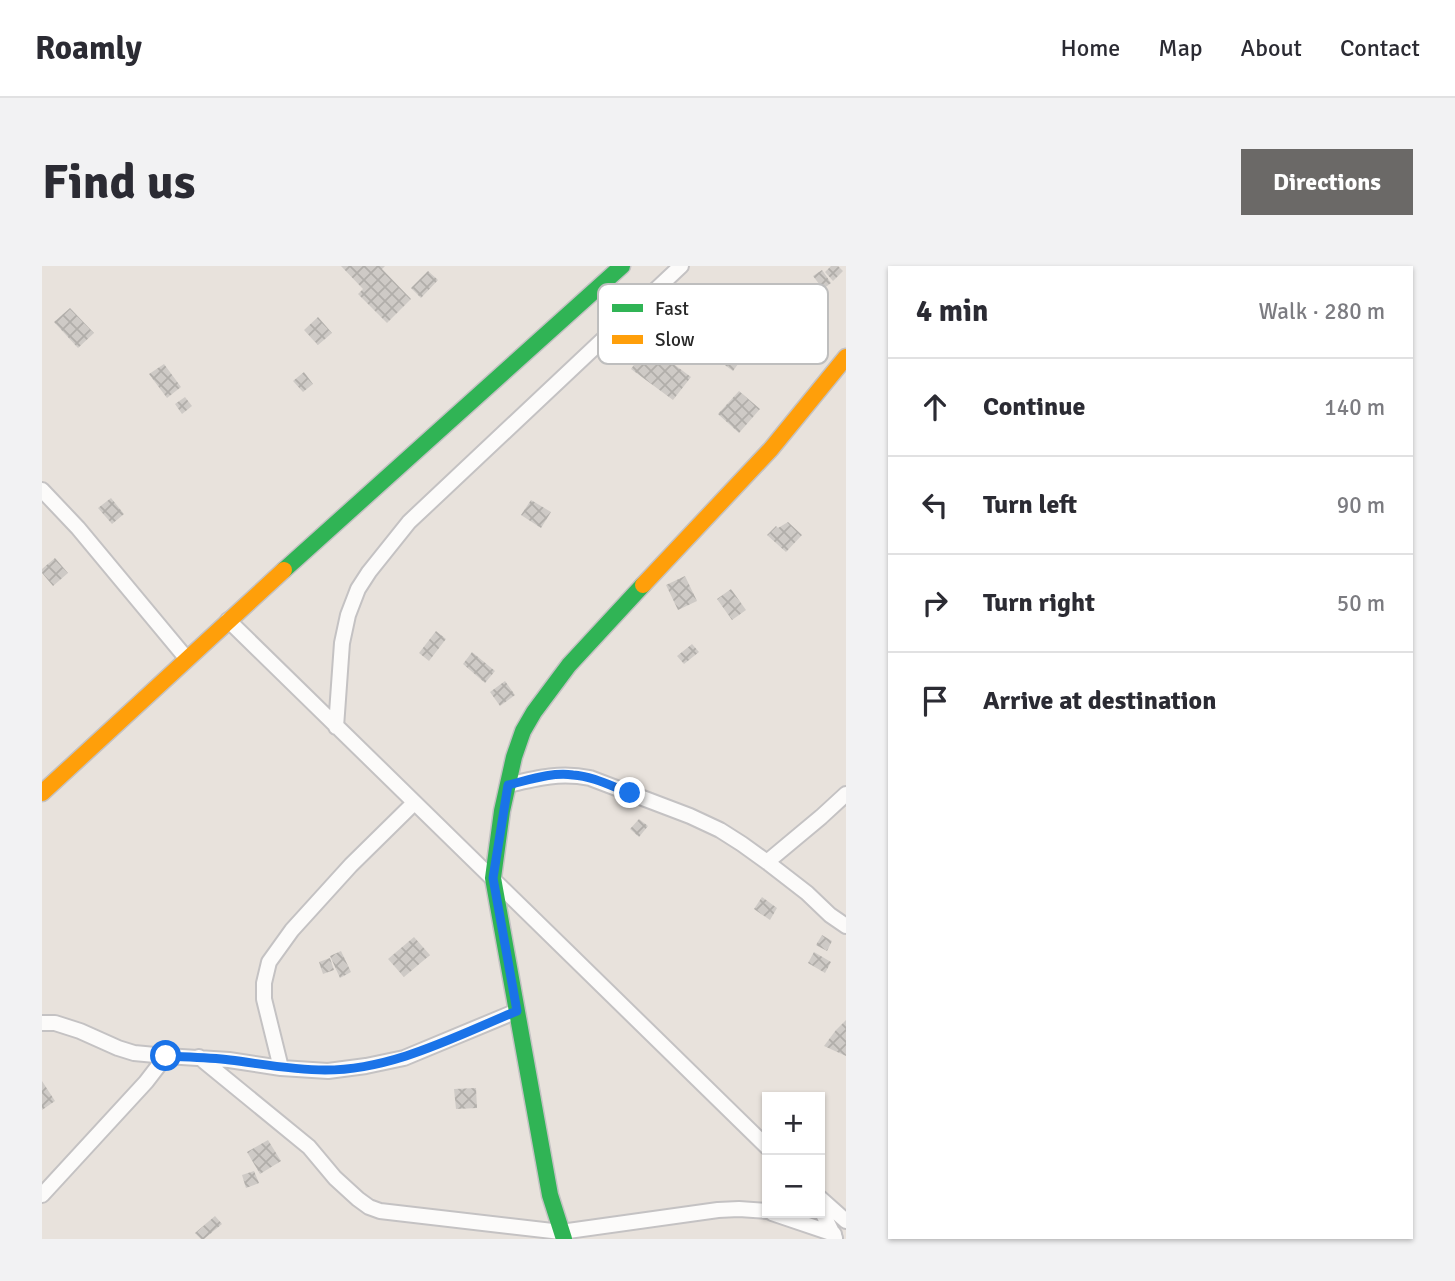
<!DOCTYPE html>
<html lang="en">
<head>
<meta charset="utf-8">
<style>
  :root { --surface:#fff; --page:#f2f2f3; --text:#2b2b33; --muted:#7c7c81; --line:#e1e1e2; --accent:#6b6967 }
  body { margin:0; font-family:Signika,sans-serif; background:var(--page); color:var(--text) }
  .controls { position:absolute; right:21px; bottom:21px; display:grid; overflow:hidden; border-radius:0px; box-shadow:0 2px 5px #0004 }
  .controls button { width:63px; height:63px; display:grid; place-items:center; padding:0; border:0; border-bottom:2px solid var(--line); background:var(--surface); color:var(--text); font:35px sans-serif }
  .stop { position:absolute; width:21px; height:21px; margin:-16px; border:5px solid #1a73e8; border-radius:50%; background:#fff }
  .stop.end { background:#1a73e8; border-color:#fff; box-shadow:0 2px 7px #0008 }
  .list { margin:0; padding:0; list-style:none }
  h2 { display:flex; justify-content:space-between; align-items:center; height:91px; margin:0; padding:0 28px; font-size:30px }
  h2 small { font-size:23px; font-weight:400; color:var(--muted) }
  .list li { display:grid; grid-template-columns:46px 1fr auto; gap:21px; align-items:center; box-sizing:border-box; height:98px; padding:0 28px; border-top:2px solid var(--line) }
  .list b { display:block; font-size:26px; white-space:nowrap }
  .list em { font-size:23px; font-style:normal; color:var(--muted) }
  .icon { flex:none; width:38px; height:38px; fill:none; stroke:currentColor; stroke-width:2; stroke-linecap:round; stroke-linejoin:round }
  .map { position:relative; flex:none; width:804px; height:973px; overflow:hidden; border-radius:0px }
  header { display:flex; align-items:center; gap:42px; box-sizing:border-box; height:98px; padding:0 35px; background:var(--surface); border-bottom:2px solid var(--line) }
  header strong { font-size:33px }
  nav { display:flex; gap:38px; margin-inline-start:auto; font-size:24px }
  .intro { display:flex; align-items:center; justify-content:space-between; box-sizing:border-box; height:168px; padding:0 42px }
  h1 { margin:0; font-size:49px }
  .button { padding:18px 32px; border-radius:0px; background:var(--accent); color:#fff; font-size:24px; font-weight:700 }
  main { display:flex; gap:42px; padding:0 42px }
  aside { flex:1; background:var(--surface); border-radius:0px; box-shadow:0 2px 5px #0004 }
  .map>svg:first-child { display:block }
  .building { fill:url(#building-cross-hatch) }
  .lines { fill:none; stroke-linecap:round; stroke-linejoin:round }
  .street-casing { stroke:#c4c2c3; stroke-width:18 }
  .fast-casing { stroke:#c4c2c3; stroke-width:19 }
  .slow-casing { stroke:#c4c2c3; stroke-width:19 }
  .street { stroke:#fcfbfa; stroke-width:14 }
  .fast { stroke:#30b455; stroke-width:16 }
  .slow { stroke:#ff9f0a; stroke-width:16 }
  .route { stroke:#1a73e8; stroke-width:9 }
  .key { fill:#fff; stroke:#bebebe; stroke-width:2 }
  .key-label { font-size:19px; fill:#282828 }
</style>
</head>
<body>
<header>
<strong>Roamly</strong>
<nav><a>Home</a><a>Map</a><a>About</a><a>Contact</a></nav>
</header>
<div class="intro"><h1>Find us</h1><a class="button">Directions</a></div>
<main>
<div class="map">
<svg width="804" height="973" viewBox="0 0 804 973">
  <defs>
    <pattern id="building-cross-hatch" width="8" height="8" patternUnits="userSpaceOnUse" patternTransform="scale(1.75)"><rect width="8" height="8" fill="#cecac6"/><path d="M0 0l8 8M0 8l8-8" fill="none" stroke="#b1aeaa"/></pattern>
  </defs>
  <rect width="100%" height="100%" fill="#e8e2dc"/>
  <path class="building" d="M 299,0 L 343,0 L 340,3 L 369,33 L 345,57 L 316,28 L 321,23 Z
    M 789,0 L 796,0 L 801,5 L 791,15 L 783,6 Z
    M 780,4 L 789,17 L 781,23 L 771,10 Z
    M 386,5 L 396,14 L 379,32 L 369,22 Z
    M 646,35 L 709,80 L 691,105 L 628,59 Z
    M 28,42 L 52,67 L 36,82 L 12,56 Z
    M 276,51 L 290,67 L 276,79 L 262,64 Z
    M 606,79 L 649,111 L 631,134 L 589,103 Z
    M 122,98 L 139,121 L 125,132 L 107,108 Z
    M 262,106 L 271,118 L 261,126 L 251,115 Z
    M 697,125 L 718,143 L 697,167 L 676,148 Z
    M 143,131 L 150,140 L 140,148 L 133,138 Z
    M 69,232 L 82,248 L 70,258 L 56,242 Z
    M 489,234 L 509,246 L 499,262 L 479,249 Z
    M 746,256 L 760,269 L 744,286 L 725,269 L 734,260 L 736,262 Z
    M 13,292 L 26,307 L 11,320 L 0,307 L 0,303 Z
    M 643,310 L 655,335 L 636,344 L 624,319 Z
    M 689,323 L 704,344 L 690,354 L 675,333 Z
    M 394,365 L 404,373 L 387,395 L 377,387 Z
    M 650,378 L 657,386 L 642,398 L 635,390 Z
    M 430,386 L 453,405 L 443,417 L 421,398 Z
    M 463,415 L 473,429 L 458,440 L 448,426 Z
    M 597,553 L 606,560 L 597,571 L 588,563 Z
    M 720,631 L 735,642 L 728,654 L 712,643 Z
    M 780,669 L 790,675 L 785,685 L 774,679 Z
    M 372,671 L 388,689 L 362,711 L 346,693 Z
    M 299,685 L 309,706 L 298,712 L 288,690 Z
    M 772,686 L 789,696 L 783,707 L 766,697 Z
    M 288,692 L 292,704 L 281,708 L 277,696 Z
    M 804,754 L 804,790 L 782,780 L 794,764 Z
    M 0,815 L 13,835 L 0,844 Z
    M 434,822 L 435,842 L 414,843 L 412,823 Z
    M 226,874 L 239,895 L 218,908 L 205,886 Z
    M 212,905 L 217,917 L 204,922 L 200,909 Z
    M 173,950 L 180,958 L 162,973 L 159,973 L 153,967 Z"/>
  <g class="lines">
    <g class="street-casing">
      <path id="street" d="M 0,224 L 36,262 L 145,393
        M 186,354 L 725,881
        M 294,461 L 300,377 L 306,349 L 316,323 L 327,306 L 367,256 L 639,0
        M 466,519 C 495,512 518,506 548,512 L 648,550 L 678,564 L 700,578 L 725,596 L 765,627 L 788,649 L 804,660
        M 725,596 L 779,551 L 804,528
        M 0,757 L 13,757 L 38,765 L 76,782 L 92,787 L 124,790 L 187,794 L 239,802 L 286,805 L 324,800 L 362,792 L 475,745
        M 157,791 L 267,881 L 293,912 L 316,933 L 327,941 L 338,945 L 519,966 L 676,944 L 697,943 L 725,945
        M 239,802 L 222,733 L 222,717 L 227,696 L 250,664 L 309,599 L 372,537
        M 0,929 L 104,816 L 124,790
        M 778,932 L 804,955
        M 778,942 L 793,972
        M 730,947 L 792,968"/>
    </g>
    <g class="fast-casing">
      <path id="fast" d="M 242,304 L 580,0
        M 522,973 L 508,929 L 451,612 L 460,545 L 472,491 L 481,465 L 492,446 L 527,399 L 601,319"/>
    </g>
    <g class="slow-casing">
      <path id="slow" d="M 601,319 L 729,183 L 804,91
        M 0,527 L 242,304"/>
    </g>
    <use href="#street" class="street"/>
    <use href="#fast" class="fast"/>
    <use href="#slow" class="slow"/>
  </g>
  <g class="lines">
    <path class="route" d="M 124,790 C 145,791 167,791 188,794 C 220,798 251,804 283,804 C 351,804 414,770 475,745 L 451,612 L 466,519 C 487,514 509,506 531,509 C 550,510 569,520 588,527"/>
  </g>
  <rect x="556" y="18" width="230" height="80" rx="10" class="key"/>
  <rect x="570" y="38" width="31" height="8" fill="#30b455"/>
  <rect x="570" y="69" width="31" height="9" fill="#ff9f0a"/>
  <g class="key-label">
    <text x="613" y="49">Fast</text>
    <text x="613" y="80">Slow</text>
  </g>
</svg>
<div class="controls">
<button>+</button>
<button>−</button>
</div>
<div class="stop" style="left:124px;top:790px"></div>
<div class="stop end" style="left:588px;top:527px"></div>
</div>
<aside>
<h2>4 min<small>Walk · 280 m</small></h2>
<ul class="list">
<li><svg class="icon" aria-label="ahead" viewBox="0 0 24 24"><path d="M12 20V5M6 11l6-6 6 6"/></svg><div><b>Continue</b></div><em>140 m</em></li>
<li><svg class="icon" aria-label="left" viewBox="0 0 24 24"><path d="M17 20v-9H6M10 6l-5 5 5 5"/></svg><div><b>Turn left</b></div><em>90 m</em></li>
<li><svg class="icon" aria-label="right" viewBox="0 0 24 24"><path d="M7 20v-9h11M14 6l5 5-5 5"/></svg><div><b>Turn right</b></div><em>50 m</em></li>
<li><svg class="icon" aria-label="arrive" viewBox="0 0 24 24"><path d="M6 21V4h12l-3 4 3 4H6"/></svg><div><b>Arrive at destination</b></div></li>
</ul>
</aside>
</main>
</body>
</html>
